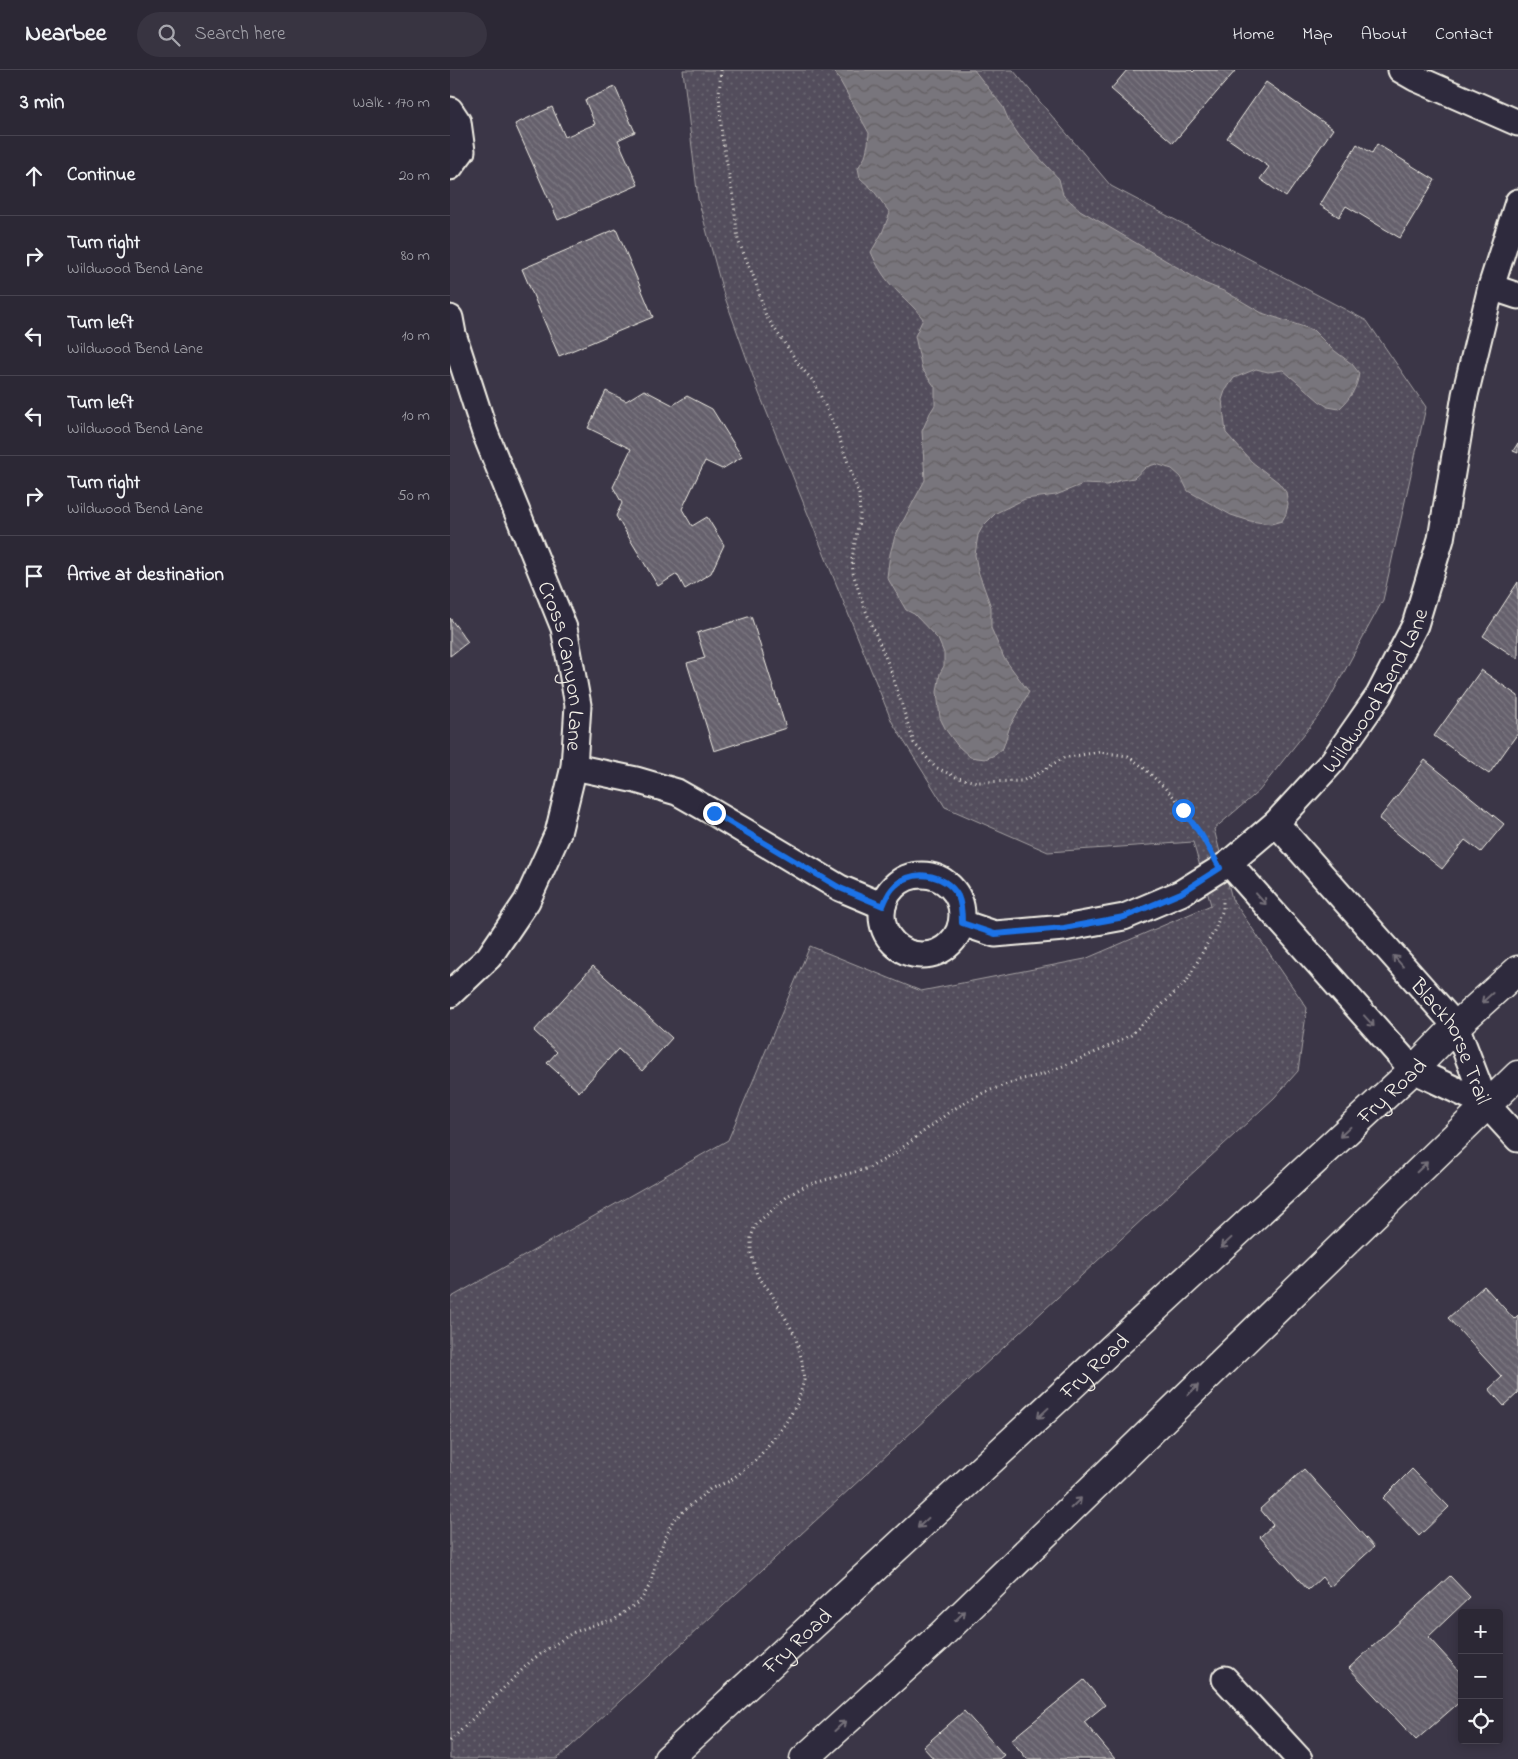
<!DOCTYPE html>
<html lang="en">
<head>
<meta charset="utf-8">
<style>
  :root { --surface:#2c2835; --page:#383441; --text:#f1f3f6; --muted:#a6a6ad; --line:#484450 }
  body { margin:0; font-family:"Indie Flower",sans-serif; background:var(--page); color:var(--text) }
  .controls { position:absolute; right:15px; bottom:15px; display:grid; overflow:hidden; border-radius:5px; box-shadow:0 2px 12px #0003 }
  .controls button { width:45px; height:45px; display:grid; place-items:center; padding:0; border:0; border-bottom:1px solid var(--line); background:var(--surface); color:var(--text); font:25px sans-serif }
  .stop { position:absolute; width:15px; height:15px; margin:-11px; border:4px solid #1a73e8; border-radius:50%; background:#fff }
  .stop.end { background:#1a73e8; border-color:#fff; box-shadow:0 1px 5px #0008 }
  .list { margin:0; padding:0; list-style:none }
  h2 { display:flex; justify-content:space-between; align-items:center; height:65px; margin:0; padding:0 20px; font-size:21px }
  h2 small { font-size:16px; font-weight:400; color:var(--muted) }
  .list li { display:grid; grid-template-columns:32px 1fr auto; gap:15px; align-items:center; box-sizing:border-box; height:80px; padding:0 20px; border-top:1px solid var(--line) }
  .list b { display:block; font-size:19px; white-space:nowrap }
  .list p { margin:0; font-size:16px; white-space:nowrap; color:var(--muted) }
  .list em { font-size:16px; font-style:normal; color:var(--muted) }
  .icon { flex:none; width:28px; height:28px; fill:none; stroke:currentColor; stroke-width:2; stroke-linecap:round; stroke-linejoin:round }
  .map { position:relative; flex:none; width:1068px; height:1689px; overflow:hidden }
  header { display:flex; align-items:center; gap:30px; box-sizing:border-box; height:70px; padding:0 25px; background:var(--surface); border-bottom:1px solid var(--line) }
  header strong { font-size:24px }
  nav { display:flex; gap:28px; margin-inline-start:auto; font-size:18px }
  .search { width:350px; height:45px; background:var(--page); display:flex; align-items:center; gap:12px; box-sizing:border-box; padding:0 18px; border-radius:28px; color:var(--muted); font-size:19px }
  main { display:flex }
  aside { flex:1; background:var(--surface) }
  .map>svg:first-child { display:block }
  .grass { fill:url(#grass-dots); stroke:#a4a0a2 }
  .water { fill:url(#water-waves); stroke:#aaa6a7 }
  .building { fill:url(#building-back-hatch); stroke:#f4f1e8 }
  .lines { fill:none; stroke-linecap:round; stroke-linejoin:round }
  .minor-casing { stroke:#f4f1e8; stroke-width:29 }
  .secondary-casing { stroke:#f4f1e8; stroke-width:31 }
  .path { stroke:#f4f1e8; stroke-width:3; stroke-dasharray:1 4; stroke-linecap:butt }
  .minor { stroke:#2f2a3d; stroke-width:25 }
  .secondary { stroke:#2f2a3d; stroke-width:28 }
  .oneway { stroke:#747079 }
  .route { stroke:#1a73e8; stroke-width:6 }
  .labels { text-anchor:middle; stroke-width:5; stroke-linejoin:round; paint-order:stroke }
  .street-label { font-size:22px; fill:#f4f1e8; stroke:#2f2a3d }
</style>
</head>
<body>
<header>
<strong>Nearbee</strong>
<div class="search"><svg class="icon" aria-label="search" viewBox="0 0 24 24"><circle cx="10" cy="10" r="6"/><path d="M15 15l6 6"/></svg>Search here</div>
<nav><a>Home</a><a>Map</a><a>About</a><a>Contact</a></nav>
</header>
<main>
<aside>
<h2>3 min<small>Walk · 170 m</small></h2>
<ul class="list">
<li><svg class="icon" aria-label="ahead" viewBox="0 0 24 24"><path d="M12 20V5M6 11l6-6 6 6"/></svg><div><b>Continue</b></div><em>20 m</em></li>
<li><svg class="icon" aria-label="right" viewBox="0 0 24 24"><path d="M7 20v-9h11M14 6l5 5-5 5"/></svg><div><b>Turn right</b><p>Wildwood Bend Lane</p></div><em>80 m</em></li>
<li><svg class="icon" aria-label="left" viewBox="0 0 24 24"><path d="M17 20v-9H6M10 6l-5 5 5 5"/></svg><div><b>Turn left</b><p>Wildwood Bend Lane</p></div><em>10 m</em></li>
<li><svg class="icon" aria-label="left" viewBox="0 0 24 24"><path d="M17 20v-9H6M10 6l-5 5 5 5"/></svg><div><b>Turn left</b><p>Wildwood Bend Lane</p></div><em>10 m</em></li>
<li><svg class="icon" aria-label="right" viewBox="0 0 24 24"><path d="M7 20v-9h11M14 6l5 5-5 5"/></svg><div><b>Turn right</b><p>Wildwood Bend Lane</p></div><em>50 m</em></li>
<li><svg class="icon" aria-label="arrive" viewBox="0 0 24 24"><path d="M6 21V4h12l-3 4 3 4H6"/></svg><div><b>Arrive at destination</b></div></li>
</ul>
</aside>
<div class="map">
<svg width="1068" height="1689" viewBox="0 0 1068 1689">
  <defs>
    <pattern id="grass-dots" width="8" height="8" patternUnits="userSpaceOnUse" patternTransform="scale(1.25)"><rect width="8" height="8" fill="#534e5c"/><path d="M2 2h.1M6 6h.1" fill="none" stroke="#6c6873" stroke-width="1.8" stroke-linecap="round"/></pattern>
    <pattern id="water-waves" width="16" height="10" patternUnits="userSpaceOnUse" patternTransform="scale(1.25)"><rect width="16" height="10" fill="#78747b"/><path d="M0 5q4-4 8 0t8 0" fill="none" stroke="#636063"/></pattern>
    <pattern id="building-back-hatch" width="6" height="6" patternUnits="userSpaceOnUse" patternTransform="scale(1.25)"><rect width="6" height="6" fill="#65616c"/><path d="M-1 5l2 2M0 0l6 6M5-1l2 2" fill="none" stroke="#7c7881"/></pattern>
  </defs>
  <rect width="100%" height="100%" fill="#3b3647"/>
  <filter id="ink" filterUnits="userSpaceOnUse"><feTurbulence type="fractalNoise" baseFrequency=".02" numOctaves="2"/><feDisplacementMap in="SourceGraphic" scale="10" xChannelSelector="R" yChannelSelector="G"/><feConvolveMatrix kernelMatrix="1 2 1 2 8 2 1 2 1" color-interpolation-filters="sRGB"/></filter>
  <g filter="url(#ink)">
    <path class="grass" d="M 233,0 L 563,0 L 661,116 L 917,251 L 976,337 L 933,530 L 874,639 L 809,721 L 764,759 L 782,829 L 857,938 L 848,1001 L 824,1028 L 107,1689 L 0,1689 L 0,1228 L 278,1070 L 360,876 L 471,921 L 635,889 L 761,835 L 743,772 L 598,782 L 495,737 L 442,652 L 309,323 L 273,222 L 248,129 Z"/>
    <path class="water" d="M 384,0 L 524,0 L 553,37 L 558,49 L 570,67 L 609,109 L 613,125 L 630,140 L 754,213 L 776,222 L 812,243 L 863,260 L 881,278 L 902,294 L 909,303 C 907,318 900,329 889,339 L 878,337 L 869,331 L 833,300 L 818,302 L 806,299 L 784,308 L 775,321 L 772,330 L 776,363 L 802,392 L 828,412 L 836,422 L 838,434 L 836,444 L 832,451 L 821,454 L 800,451 L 781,445 L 738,421 L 731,407 L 722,399 L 706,394 L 696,397 L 684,408 L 671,410 L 657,415 L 633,414 L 606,425 L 575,429 L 546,443 L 533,456 L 528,465 L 525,485 L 528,501 L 541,537 L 541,558 L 554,588 L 579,622 L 560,656 L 553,678 L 545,685 L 535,689 L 520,687 L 507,675 L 496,660 L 490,648 L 487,622 L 490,603 L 494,596 L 494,583 L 488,569 L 464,544 L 456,540 L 437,507 L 440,484 L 445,466 L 475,410 L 472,361 L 480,343 L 485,335 L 485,317 L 472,299 L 465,266 L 473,249 C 464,236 453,228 442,216 C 433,206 426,194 421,182 L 432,163 L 440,143 L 423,120 L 410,108 L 408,98 L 415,87 L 418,74 L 419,63 Z"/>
    <path class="building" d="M 677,0 L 741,0 L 743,2 L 745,0 L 786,0 L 723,73 L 661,19 Z
      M 816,12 L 883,59 L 836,127 L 810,109 L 819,97 L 777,68 Z
      M 165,17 L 185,62 L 168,70 L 188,115 L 108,150 L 65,54 L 102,37 L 115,67 L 145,54 L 135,30 Z
      M 907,74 L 922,83 L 927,74 L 985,110 L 950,168 L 896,136 L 889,147 L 870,135 Z
      M 166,159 L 203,247 L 109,286 L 72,199 Z
      M 194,320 L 223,335 L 237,326 L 262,339 L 292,387 L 272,399 L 255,391 L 232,439 L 242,456 L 257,447 L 274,475 L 261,503 L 235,519 L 227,504 L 208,516 L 166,446 L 172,433 L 163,417 L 181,379 L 138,358 L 156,321 L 176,331 Z
      M 1068,373 L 1068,383 L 1063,381 Z
      M 1068,512 L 1068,589 L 1033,566 Z
      M 301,546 L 336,658 L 264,681 L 237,593 L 255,588 L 247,563 Z
      M 0,548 L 18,572 L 0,586 Z
      M 1031,600 L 1068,626 L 1068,663 L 1039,704 L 984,666 Z
      M 975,690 L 1054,754 L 1031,782 L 1015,770 L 992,799 L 929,749 Z
      M 143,896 L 222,968 L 192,1001 L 168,979 L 129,1022 L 97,993 L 107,982 L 84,961 Z
      M 1034,1216 L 1064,1249 L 1068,1245 L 1068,1323 L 1054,1336 L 1039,1319 L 1052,1307 L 998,1248 Z
      M 854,1399 L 924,1477 L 880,1517 L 872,1507 L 858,1520 L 810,1467 L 823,1455 L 810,1439 Z
      M 962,1399 L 999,1437 L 969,1466 L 933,1428 Z
      M 1000,1506 L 1020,1527 L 978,1567 L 1012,1604 L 1012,1630 L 966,1670 L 899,1598 Z
      M 634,1610 L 655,1635 L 634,1652 L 665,1689 L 577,1689 L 561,1670 Z
      M 514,1641 L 554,1685 L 549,1689 L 484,1689 L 473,1677 Z"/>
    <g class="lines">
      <g class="minor-casing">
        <g id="minor">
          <path d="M 951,0 L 965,8 L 1068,53"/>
          <path d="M 0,40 L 8,52 L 12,81 L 0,97"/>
          <path d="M 1041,217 L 1068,226"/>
          <path id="s1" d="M 0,248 L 3,264 L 35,363 L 114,558 L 128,635 L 124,697 L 108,763 L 77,831 L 39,887 L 0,924"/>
          <path d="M 124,697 L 186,710 L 227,722 L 264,743 L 390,818 L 433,836"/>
          <path id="s2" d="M 826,753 L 1006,956 L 1036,1034 L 1068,1069"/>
          <path d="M 779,793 L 963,1000 L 1036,1034"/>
          <circle cx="472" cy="845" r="40"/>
          <path id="s3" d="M 512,853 L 545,864 L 614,858 L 674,847 L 731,823 L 779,793 L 826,753 L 883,691 L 929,625 L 965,555 L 991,469 L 1015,325 L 1041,217 L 1068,132"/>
          <path d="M 775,1609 L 849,1689"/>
        </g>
      </g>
      <g class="secondary-casing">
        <g id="secondary">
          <path id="s4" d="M 218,1689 L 963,1000 L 1006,956 L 1068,900"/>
          <path d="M 354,1689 L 490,1566 L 1068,1005"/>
        </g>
      </g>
      <path class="path" d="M 271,0 L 269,24 L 272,68 L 283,126 L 288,170 L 305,210 L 316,246 L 350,296 L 364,312 L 386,359 L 409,424 L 410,445 L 402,489 L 403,503 L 413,534 L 440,598 L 464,673 L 485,697 L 508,708 L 527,712 L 572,711 L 589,703 L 613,688 L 649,682 L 678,686 L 693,697 L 726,729 L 758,776
        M 0,1671 L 83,1589 L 122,1563 L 149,1553 L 164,1550 L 191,1530 L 201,1513 L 206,1490 L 223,1450 L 260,1419 L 280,1411 L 308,1388 L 335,1354 L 348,1332 L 354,1310 L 352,1291 L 345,1265 L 321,1223 L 307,1205 L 301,1183 L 301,1168 L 305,1155 L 339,1125 L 357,1115 L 419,1098 L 444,1084 L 502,1040 L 535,1022 L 569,1010 L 594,1004 L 651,980 L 681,965 L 737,911 L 764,861 L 773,839 L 773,828"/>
      <use href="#minor" class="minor"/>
      <use href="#secondary" class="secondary"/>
    </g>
    <defs><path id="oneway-shaft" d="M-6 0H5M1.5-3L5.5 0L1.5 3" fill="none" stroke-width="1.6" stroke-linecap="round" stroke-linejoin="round" transform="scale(1.25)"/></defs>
    <g class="oneway">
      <use href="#oneway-shaft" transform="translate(811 829) rotate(48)"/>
      <use href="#oneway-shaft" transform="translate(948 891) rotate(-132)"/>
      <use href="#oneway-shaft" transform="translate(1037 928) rotate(138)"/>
      <use href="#oneway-shaft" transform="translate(919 951) rotate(48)"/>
      <use href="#oneway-shaft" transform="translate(895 1062) rotate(137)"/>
      <use href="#oneway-shaft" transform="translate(972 1097) rotate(-44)"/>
      <use href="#oneway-shaft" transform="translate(776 1173) rotate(137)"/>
      <use href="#oneway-shaft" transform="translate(743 1320) rotate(-44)"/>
      <use href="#oneway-shaft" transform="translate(593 1343) rotate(137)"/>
      <use href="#oneway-shaft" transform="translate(626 1433) rotate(-44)"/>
      <use href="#oneway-shaft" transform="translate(473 1453) rotate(137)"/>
      <use href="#oneway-shaft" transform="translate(510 1546) rotate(-44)"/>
      <use href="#oneway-shaft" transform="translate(390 1656) rotate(-42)"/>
    </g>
  </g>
  <g class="lines" filter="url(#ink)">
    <path class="route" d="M 264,743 L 390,818 L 433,836 C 435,831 438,824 442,819 C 459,798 495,802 508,826 C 512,835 512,844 512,853 L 545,864 L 614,858 L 674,847 L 731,823 L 770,798 L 752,766 L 733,740"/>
  </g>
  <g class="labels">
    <g class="street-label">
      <text dy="8" stroke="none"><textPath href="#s1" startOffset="368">Cross Canyon Lane</textPath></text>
      <text dy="8" stroke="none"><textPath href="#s3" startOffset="512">Wildwood Bend Lane</textPath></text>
      <text dy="8" stroke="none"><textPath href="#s2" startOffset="282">Blackhorse Trail</textPath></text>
      <text dy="8" stroke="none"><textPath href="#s4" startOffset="985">Fry Road</textPath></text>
      <text dy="8" stroke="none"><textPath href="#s4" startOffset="580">Fry Road</textPath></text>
      <text dy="8" stroke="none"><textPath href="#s4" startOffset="175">Fry Road</textPath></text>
    </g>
  </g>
</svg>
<div class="controls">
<button>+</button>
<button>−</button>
<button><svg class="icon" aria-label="locate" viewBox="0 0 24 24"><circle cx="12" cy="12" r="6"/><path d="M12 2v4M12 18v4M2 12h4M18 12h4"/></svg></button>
</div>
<div class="stop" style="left:733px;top:740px"></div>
<div class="stop end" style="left:264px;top:743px"></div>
</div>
</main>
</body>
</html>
